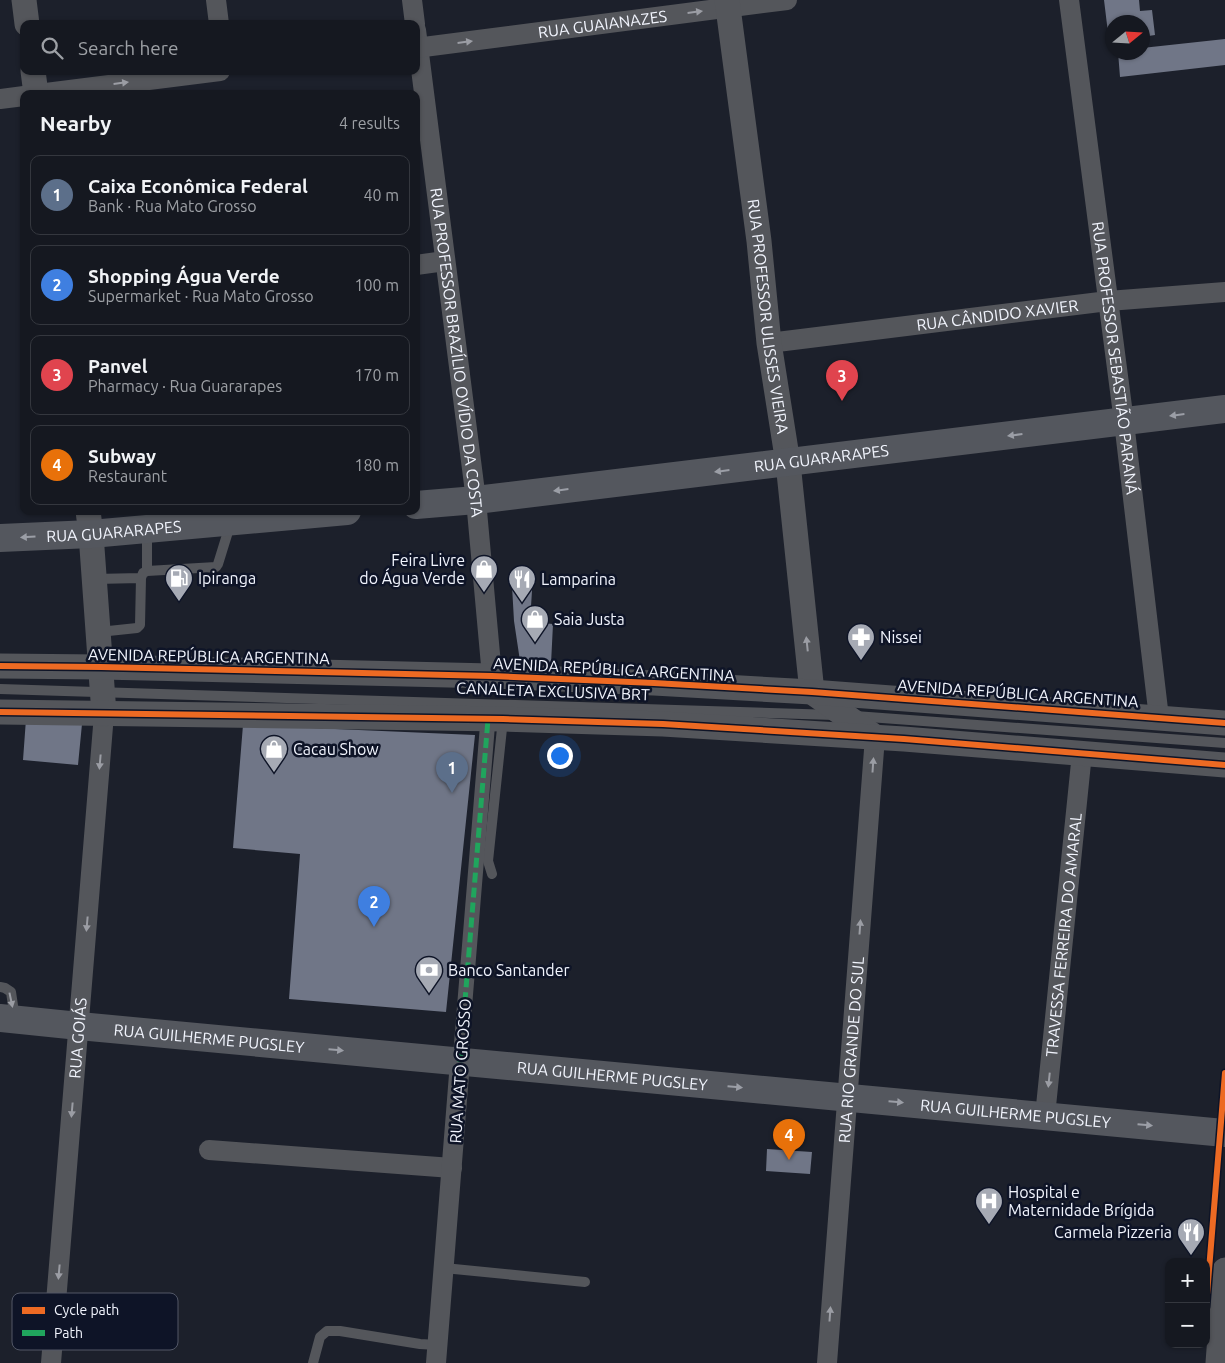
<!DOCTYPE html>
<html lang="en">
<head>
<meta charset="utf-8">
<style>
  :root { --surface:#151820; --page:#22252d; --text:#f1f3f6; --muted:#9da0a5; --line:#34373e; --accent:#0b8043 }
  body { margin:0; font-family:Ubuntu,sans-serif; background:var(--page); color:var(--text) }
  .controls { position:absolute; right:15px; bottom:15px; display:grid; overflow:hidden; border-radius:10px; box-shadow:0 1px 4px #0004 }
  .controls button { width:45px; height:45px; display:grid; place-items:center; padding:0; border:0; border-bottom:1px solid var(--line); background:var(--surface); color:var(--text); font:25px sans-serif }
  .compass { position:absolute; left:1105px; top:15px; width:45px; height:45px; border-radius:50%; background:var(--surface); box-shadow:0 1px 4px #0004; rotate:72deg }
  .you { position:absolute; left:559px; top:755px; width:18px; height:18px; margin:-12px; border:4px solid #fff; border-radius:50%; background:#1a73e8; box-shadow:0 0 0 8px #1a73e833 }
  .badge { display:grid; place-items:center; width:32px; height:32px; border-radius:50%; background:var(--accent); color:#fff; font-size:16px; font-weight:700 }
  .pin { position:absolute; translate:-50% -41px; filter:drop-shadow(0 1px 2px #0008) }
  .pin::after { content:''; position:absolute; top:26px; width:18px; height:15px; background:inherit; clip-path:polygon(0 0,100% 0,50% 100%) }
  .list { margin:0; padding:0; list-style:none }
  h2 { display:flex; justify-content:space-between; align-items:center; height:65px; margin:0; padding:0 20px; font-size:21px }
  h2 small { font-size:16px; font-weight:400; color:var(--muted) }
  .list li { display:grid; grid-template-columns:32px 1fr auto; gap:15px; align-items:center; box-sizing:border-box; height:80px; margin:0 10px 10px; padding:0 10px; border:1px solid var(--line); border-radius:10px }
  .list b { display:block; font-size:19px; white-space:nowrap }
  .list p { margin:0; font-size:16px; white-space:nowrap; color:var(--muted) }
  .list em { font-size:16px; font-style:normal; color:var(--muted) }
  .icon { flex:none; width:28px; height:28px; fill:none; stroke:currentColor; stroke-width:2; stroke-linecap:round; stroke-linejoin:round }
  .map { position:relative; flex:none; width:1225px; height:1363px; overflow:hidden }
  .search { position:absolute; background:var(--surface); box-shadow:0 1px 4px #0004; left:20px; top:20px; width:400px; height:55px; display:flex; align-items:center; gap:12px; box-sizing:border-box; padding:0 18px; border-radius:10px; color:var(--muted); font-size:19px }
  .panel { position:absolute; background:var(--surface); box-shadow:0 1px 4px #0004; left:20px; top:90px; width:400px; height:425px; border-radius:10px }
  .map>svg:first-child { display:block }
  .building { fill:#707687 }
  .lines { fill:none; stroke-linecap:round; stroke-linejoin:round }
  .service { stroke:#54565b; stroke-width:10 }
  .pedestrian { stroke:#54565b; stroke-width:15 }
  .minor { stroke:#54565b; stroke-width:20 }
  .tertiary { stroke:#54565b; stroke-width:25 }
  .primary { stroke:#54575e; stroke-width:28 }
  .quiet { stroke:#20a55d; stroke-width:5; stroke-dasharray:10 5; stroke-linecap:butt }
  .cycleway-casing { stroke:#0e1427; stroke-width:9 }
  .cycleway { stroke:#ed6a23; stroke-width:6 }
  .oneway { fill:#9b9da4 }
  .oneway2 { fill:#9b9ea6 }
  .labels { text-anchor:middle; stroke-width:5; stroke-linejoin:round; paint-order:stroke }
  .street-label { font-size:16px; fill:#f1f4fd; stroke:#0e1427 }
  .poi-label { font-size:16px; fill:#f1f4fd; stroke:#0e1427; text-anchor:start }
  .key { fill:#0e1427; stroke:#525767; stroke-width:1 }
  .key-label { font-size:14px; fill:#f1f4fd }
</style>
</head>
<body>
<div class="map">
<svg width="1225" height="1363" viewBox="0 0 1225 1363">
  <rect width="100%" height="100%" fill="#1c202b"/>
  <path class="building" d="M 1104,0 L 1139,0 L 1140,11 L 1152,10 L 1155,35 L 1142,37 L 1142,22 L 1112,22 L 1112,40 L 1109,41 Z
    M 1225,39 L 1225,65 L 1120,77 L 1118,52 L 1142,52 L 1142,48 Z
    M 526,575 L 533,575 L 530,622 L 553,624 L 551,664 L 520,661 L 514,621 L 512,586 L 525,585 Z
    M 26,719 L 82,724 L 78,765 L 23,760 Z
    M 243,725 L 475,735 L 446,1012 L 289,999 L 300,854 L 233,848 Z
    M 767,1149 L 812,1152 L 810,1174 L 766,1171 Z"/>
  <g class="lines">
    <path class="service" d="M 147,529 L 147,571
      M 95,579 L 141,578
      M 99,632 L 137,628 L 140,625 L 141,578 L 143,573 L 147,571 L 216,567 L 218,564 L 231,522
      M 0,689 L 835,715
      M 855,716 L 1225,743
      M 492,874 L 488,861 L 503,719
      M 0,987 L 5,988 L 11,992 L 15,1019
      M 444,1268 L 585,1282
      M 313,1363 L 320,1337 L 327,1331 L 340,1331 L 420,1344 L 437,1345"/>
    <path class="pedestrian" d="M 460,1062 L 488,719"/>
    <g class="minor">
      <path d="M 216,0 L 219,24"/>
      <path d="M 412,0 L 415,24"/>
      <path id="s1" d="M 1069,0 L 1124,422 L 1159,718"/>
      <path id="s2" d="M 416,30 L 476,500 L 492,676"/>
      <path id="s3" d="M 416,48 L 787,0"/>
      <path d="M 38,94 L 220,71"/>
      <path d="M 0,99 L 24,96"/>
      <path d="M 416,265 L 445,261"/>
      <path id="s4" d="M 769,343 L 1108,301 L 1225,292"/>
      <path id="s5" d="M 1045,1116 L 1082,753"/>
      <path d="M 209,1150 L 452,1168"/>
      <path id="s6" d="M 51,1363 L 104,714"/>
      <path d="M 436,1363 L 460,1062"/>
      <path id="s7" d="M 827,1363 L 875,737"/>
    </g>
    <g class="tertiary">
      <path d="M 24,0 L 27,24"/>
      <path id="s8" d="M 727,0 L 759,241 L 769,343 L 788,463 L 812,692 L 875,737"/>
      <path d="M 33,71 L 36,94"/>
      <path d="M 88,511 L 91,534 L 104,714"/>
      <path d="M 0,666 L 101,667 L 492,676 L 654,683 L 812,692 L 1225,723"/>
      <path d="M 0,712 L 503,719 L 663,724 L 904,739 L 1225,765"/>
      <path d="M 1218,1363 L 1225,1270"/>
    </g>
    <g class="primary">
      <path id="s9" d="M 416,505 L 476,500 L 1225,409"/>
      <path id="s10" d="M 0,538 L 91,534 L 347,511"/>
      <path id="s11" d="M 0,1018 L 79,1026 L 1225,1133"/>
    </g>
    <path class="quiet" d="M 460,1062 L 488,719"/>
    <g class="cycleway-casing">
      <path id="cycleway" d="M 0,666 L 101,667 L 492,676 L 654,683 L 812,692 L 1225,723
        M 0,712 L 503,719 L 663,724 L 904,739 L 1225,765
        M 1206,1307 L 1225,1073"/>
    </g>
    <use href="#cycleway" class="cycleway"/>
  </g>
  <defs><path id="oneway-solid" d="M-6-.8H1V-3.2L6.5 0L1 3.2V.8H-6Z" transform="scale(1.25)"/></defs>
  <g class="oneway">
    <use href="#oneway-solid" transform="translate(695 12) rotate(-7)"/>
    <use href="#oneway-solid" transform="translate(465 42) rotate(-7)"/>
    <use href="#oneway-solid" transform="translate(121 83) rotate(-7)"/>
    <use href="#oneway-solid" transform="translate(807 644) rotate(-96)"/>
    <use href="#oneway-solid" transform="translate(100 762) rotate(95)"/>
    <use href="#oneway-solid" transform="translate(873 765) rotate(-86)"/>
    <use href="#oneway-solid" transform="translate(87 924) rotate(95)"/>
    <use href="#oneway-solid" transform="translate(860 927) rotate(-86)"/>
    <use href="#oneway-solid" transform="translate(11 1000) rotate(78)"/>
    <use href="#oneway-solid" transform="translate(1049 1080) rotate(96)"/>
    <use href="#oneway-solid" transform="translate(72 1110) rotate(95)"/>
    <use href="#oneway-solid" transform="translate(59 1272) rotate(95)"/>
    <use href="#oneway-solid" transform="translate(830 1314) rotate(-86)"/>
  </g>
  <g class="oneway2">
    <use href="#oneway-solid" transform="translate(1177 415) rotate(173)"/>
    <use href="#oneway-solid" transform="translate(1015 435) rotate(173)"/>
    <use href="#oneway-solid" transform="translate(722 471) rotate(173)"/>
    <use href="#oneway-solid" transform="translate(561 490) rotate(173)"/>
    <use href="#oneway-solid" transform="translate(28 537) rotate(177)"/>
    <use href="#oneway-solid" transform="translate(336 1050) rotate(5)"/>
    <use href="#oneway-solid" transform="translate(735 1087) rotate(5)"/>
    <use href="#oneway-solid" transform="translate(896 1102) rotate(5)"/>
    <use href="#oneway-solid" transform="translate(1145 1125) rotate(5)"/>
  </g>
  <defs>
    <g id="shop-pin" transform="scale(1.4375)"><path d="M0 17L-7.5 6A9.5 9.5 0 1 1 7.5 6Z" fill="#a6aab4" stroke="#0e1427"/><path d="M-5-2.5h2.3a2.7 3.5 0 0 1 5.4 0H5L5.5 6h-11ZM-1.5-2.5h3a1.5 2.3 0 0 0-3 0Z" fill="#fff"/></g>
    <g id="fuel-pin" transform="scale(1.4375)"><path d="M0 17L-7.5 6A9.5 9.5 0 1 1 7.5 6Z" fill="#a6aab4" stroke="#0e1427"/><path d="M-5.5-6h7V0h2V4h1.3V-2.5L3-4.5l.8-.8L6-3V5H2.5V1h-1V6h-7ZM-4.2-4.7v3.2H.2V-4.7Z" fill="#fff"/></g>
    <g id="restaurant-pin" transform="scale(1.4375)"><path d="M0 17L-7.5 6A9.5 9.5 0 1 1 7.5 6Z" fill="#a6aab4" stroke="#0e1427"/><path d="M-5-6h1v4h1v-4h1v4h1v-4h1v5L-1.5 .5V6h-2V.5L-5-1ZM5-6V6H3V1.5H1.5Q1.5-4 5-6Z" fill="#fff"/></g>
    <g id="pharmacy-pin" transform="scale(1.4375)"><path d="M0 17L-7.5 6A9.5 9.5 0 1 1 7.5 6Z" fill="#a6aab4" stroke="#0e1427"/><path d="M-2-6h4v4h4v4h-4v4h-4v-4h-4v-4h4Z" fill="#fff"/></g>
    <g id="bank-pin" transform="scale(1.4375)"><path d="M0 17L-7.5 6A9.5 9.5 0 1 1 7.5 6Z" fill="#a6aab4" stroke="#0e1427"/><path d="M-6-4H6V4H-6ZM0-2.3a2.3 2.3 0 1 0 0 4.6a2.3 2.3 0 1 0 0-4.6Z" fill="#fff"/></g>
    <g id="hospital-pin" transform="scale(1.4375)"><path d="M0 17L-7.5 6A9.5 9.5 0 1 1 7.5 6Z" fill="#a6aab4" stroke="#0e1427"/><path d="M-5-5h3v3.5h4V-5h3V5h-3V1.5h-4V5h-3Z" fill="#fff"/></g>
  </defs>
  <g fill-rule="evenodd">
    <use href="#shop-pin" x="484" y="569"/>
    <use href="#fuel-pin" x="179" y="578"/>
    <use href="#restaurant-pin" x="522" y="579"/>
    <use href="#shop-pin" x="535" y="619"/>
    <use href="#pharmacy-pin" x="861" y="637"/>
    <use href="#shop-pin" x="274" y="749"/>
    <use href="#bank-pin" x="429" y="970"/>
    <use href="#hospital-pin" x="989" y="1201"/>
    <use href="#restaurant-pin" x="1191" y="1232"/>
  </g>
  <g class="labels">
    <g class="street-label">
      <text dy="6" stroke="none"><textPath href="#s3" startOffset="188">RUA GUAIANAZES</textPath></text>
      <text dy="6" stroke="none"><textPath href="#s4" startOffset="230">RUA CÂNDIDO XAVIER</textPath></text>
      <text dy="6" stroke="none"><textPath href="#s8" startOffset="319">RUA PROFESSOR ULISSES VIEIRA</textPath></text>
      <text dy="6" stroke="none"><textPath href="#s2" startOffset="325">RUA PROFESSOR BRAZÍLIO OVÍDIO DA COSTA</textPath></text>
      <text dy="6" stroke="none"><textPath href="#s1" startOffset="361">RUA PROFESSOR SEBASTIÃO PARANÁ</textPath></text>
      <text dy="6" stroke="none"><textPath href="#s9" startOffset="408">RUA GUARARAPES</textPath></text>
      <text dy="6" stroke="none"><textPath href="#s10" startOffset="114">RUA GUARARAPES</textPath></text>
      <text transform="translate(209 656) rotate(1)" y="6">AVENIDA REPÚBLICA ARGENTINA</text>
      <text transform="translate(614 669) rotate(3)" y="6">AVENIDA REPÚBLICA ARGENTINA</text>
      <text transform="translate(553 691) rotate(2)" y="6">CANALETA EXCLUSIVA BRT</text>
      <text transform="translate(1018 693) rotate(4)" y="6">AVENIDA REPÚBLICA ARGENTINA</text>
      <text dy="6" stroke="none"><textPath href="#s5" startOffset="182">TRAVESSA FERREIRA DO AMARAL</textPath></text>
      <text dy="6" stroke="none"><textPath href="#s6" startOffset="326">RUA GOIÁS</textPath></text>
      <text dy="6" stroke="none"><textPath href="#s11" startOffset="210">RUA GUILHERME PUGSLEY</textPath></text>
      <text dy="6" stroke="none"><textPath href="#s7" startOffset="314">RUA RIO GRANDE DO SUL</textPath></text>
      <text transform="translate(460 1071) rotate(-86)" y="6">RUA MATO GROSSO</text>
      <text dy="6" stroke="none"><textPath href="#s11" startOffset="615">RUA GUILHERME PUGSLEY</textPath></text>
      <text dy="6" stroke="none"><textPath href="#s11" startOffset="1020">RUA GUILHERME PUGSLEY</textPath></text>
    </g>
    <g class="poi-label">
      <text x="465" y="566" text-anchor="end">Feira Livre<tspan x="465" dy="18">do Água Verde</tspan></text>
      <text x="198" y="584">Ipiranga</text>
      <text x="541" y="585">Lamparina</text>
      <text x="554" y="625">Saia Justa</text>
      <text x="880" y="643">Nissei</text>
      <text x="293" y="755">Cacau Show</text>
      <text x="448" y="976">Banco Santander</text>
      <text x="1008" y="1198">Hospital e<tspan x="1008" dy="18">Maternidade Brígida</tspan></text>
      <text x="1172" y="1238" text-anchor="end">Carmela Pizzeria</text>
    </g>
  </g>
  <rect x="12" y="1293" width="166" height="57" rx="8" class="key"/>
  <rect x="22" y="1307" width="23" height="7" fill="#ed6a23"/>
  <rect x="22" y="1330" width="23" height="6" fill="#20a55d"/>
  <g class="key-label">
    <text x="54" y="1315">Cycle path</text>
    <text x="54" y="1338">Path</text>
  </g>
</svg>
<div class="controls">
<button>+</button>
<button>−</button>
</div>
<svg class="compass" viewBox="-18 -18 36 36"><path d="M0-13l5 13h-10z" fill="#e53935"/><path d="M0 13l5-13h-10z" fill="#9da0a5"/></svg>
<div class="you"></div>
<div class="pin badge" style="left:452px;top:793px;background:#5c6f8a">1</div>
<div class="pin badge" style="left:374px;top:927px;background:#3f7fe0">2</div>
<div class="pin badge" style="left:842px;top:401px;background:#e0444e">3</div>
<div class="pin badge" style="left:789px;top:1160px;background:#e8710a">4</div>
<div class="search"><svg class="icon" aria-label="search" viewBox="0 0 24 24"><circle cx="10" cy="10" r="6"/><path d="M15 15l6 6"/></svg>Search here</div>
<section class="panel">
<h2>Nearby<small>4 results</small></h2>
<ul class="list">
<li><span class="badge" style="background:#5c6f8a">1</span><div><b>Caixa Econômica Federal</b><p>Bank · Rua Mato Grosso</p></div><em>40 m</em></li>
<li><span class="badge" style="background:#3f7fe0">2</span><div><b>Shopping Água Verde</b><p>Supermarket · Rua Mato Grosso</p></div><em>100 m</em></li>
<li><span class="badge" style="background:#e0444e">3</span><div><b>Panvel</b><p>Pharmacy · Rua Guararapes</p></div><em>170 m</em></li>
<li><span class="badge" style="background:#e8710a">4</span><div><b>Subway</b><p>Restaurant</p></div><em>180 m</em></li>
</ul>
</section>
</div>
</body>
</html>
